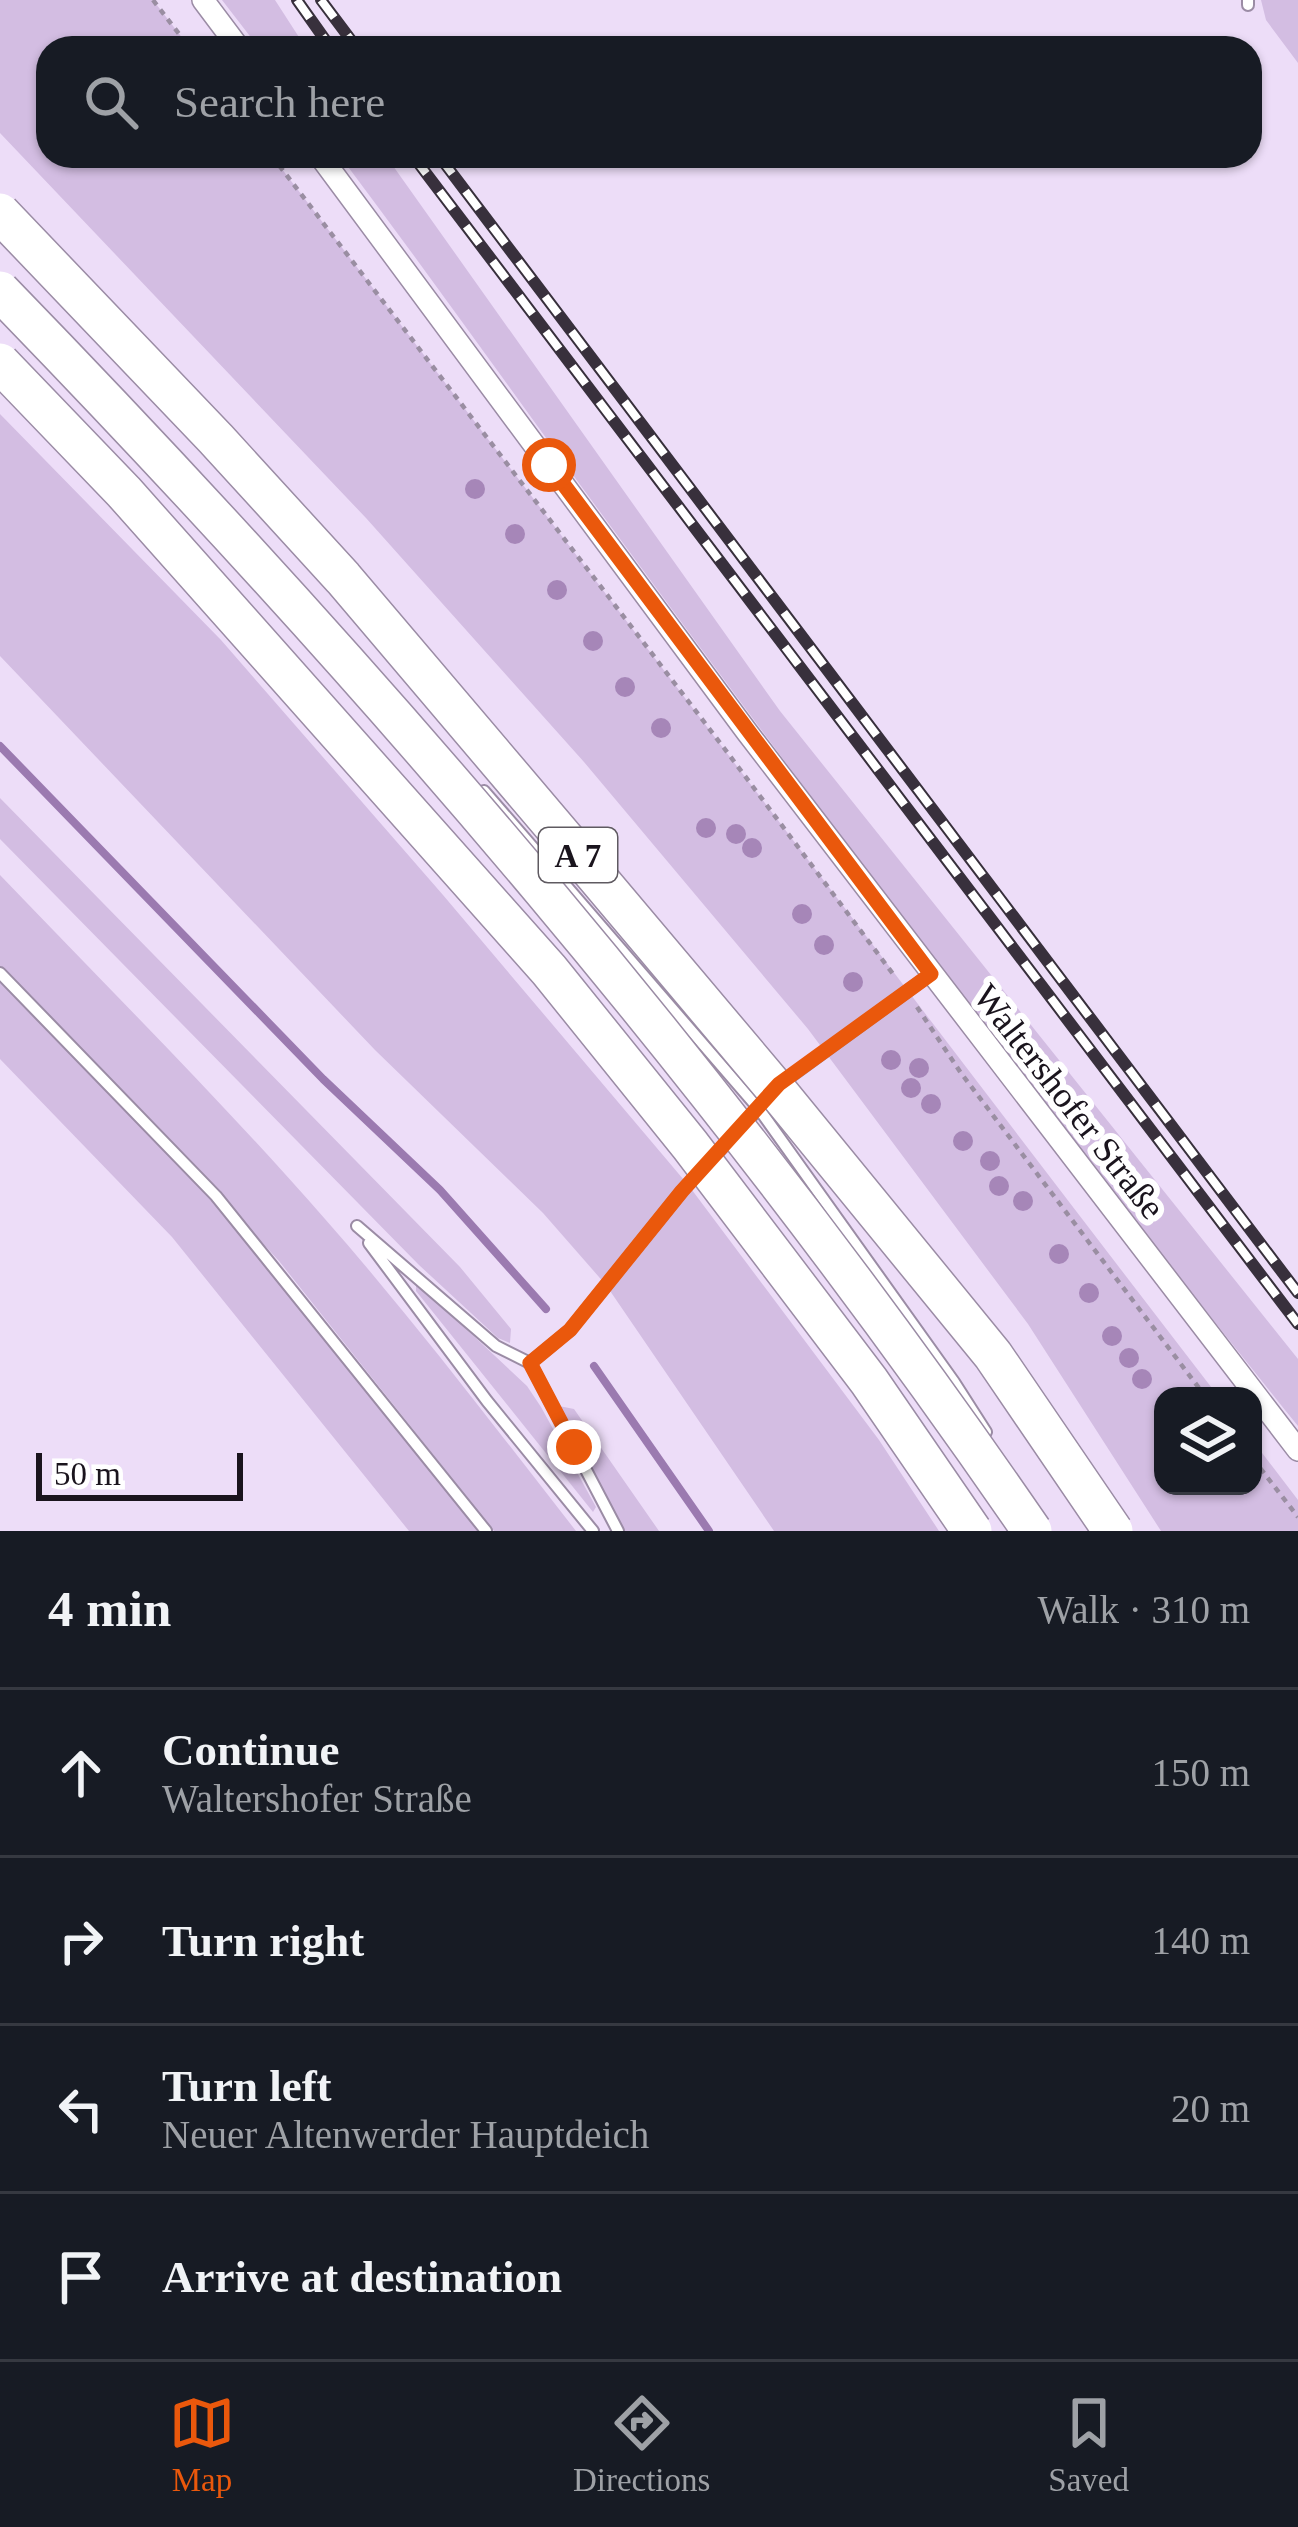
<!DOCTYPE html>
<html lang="en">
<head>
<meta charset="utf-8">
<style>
  :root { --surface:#171b24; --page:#242831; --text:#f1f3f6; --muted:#9ea1a6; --line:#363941; --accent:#ea580c }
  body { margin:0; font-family:"Times New Roman",serif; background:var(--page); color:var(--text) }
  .controls { position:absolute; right:36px; bottom:36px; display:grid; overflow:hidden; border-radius:24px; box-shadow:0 3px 9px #0004 }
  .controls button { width:108px; height:108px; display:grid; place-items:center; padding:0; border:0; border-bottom:3px solid var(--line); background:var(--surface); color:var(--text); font:60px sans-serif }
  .scale { position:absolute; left:36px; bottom:30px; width:207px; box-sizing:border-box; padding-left:12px; border:6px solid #1a141d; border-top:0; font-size:33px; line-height:42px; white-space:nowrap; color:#1a141d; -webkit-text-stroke:9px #fff; paint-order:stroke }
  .stop { position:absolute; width:36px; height:36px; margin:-27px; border:9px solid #ea580c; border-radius:50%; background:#fff }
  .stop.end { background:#ea580c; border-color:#fff; box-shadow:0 3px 12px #0008 }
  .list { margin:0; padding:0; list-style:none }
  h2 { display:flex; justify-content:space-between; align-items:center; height:156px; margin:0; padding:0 48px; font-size:51px }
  h2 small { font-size:39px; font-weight:400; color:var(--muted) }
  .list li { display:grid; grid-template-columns:78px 1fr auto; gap:36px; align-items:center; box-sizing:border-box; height:168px; padding:0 48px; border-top:3px solid var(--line) }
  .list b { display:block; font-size:45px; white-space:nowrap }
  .list p { margin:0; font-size:39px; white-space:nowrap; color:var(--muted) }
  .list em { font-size:39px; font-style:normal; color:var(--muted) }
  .icon { flex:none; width:66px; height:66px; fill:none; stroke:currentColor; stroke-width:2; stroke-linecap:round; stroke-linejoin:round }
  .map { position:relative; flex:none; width:1298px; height:1531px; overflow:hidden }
  .search { position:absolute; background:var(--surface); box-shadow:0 3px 9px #0004; left:36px; right:36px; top:36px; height:132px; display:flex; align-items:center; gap:30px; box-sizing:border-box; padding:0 42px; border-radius:36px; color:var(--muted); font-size:45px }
  .sheet { height:828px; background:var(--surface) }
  nav { display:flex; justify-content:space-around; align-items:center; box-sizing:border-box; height:168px; border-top:3px solid var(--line); background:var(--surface); font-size:33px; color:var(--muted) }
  nav a { display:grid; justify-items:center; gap:6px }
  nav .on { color:var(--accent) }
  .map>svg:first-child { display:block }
  .green { fill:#d3bde2 }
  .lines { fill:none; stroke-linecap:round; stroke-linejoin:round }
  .stream { stroke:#9b7ab0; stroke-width:8 }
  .service-casing { stroke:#9b8ca5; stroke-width:14 }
  .minor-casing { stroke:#9b8ca5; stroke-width:24 }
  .path { stroke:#9a8ea2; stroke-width:4.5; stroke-dasharray:6 6; stroke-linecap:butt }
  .service { stroke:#fff; stroke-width:10 }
  .minor { stroke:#fff; stroke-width:21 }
  .rail-casing { stroke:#38303c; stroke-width:12 }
  .rail { stroke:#fff; stroke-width:8; stroke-dasharray:22; stroke-linecap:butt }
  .motorway-bridge-casing { stroke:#9b8ca5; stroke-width:42; stroke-linecap:butt }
  .motorway-bridge { stroke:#fff; stroke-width:39 }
  .tree { fill:#a686b8 }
  .route { stroke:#ea580c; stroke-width:15 }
  .labels { text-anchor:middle; stroke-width:12; stroke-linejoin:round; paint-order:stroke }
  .shield { fill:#fff; stroke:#5f5a61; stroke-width:3 }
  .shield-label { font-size:33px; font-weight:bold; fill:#1a141d }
  .street-label { font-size:36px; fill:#1a141d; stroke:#fff }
</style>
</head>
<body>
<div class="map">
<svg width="1298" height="1531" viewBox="0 0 1298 1531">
  <rect width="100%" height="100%" fill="#edddf8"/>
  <path class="green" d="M 0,0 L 153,0 L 190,48 L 48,48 L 48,156 L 272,156 C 588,569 901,984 1218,1396 L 1163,1396 L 1163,1486 L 1253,1486 L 1253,1441 L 1298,1500 L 1298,1531 L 1161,1531 L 1028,1324 L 808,1029 L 584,762 L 366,518 L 0,133 Z
    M 222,0 L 275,0 L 306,48 L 259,48 Z
    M 1261,0 L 1298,0 L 1298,63 L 1266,20 Z
    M 340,156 L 386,156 L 780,711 L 1298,1359 L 1298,1426 C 1051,1120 814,803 581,486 C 501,376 422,265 340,156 Z
    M 0,414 L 221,640 L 443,895 L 689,1186 L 879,1440 L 939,1531 L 774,1531 L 606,1285 L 543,1213 L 375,1050 L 0,656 Z
    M 0,798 L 460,1267 L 511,1329 L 510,1343 L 498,1338 L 419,1265 L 0,839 Z
    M 0,875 C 109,989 221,1100 325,1219 C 413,1319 494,1426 576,1531 L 494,1531 L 279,1261 L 126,1094 L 0,966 Z
    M 0,973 L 216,1196 L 486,1531 L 409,1531 L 172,1237 L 0,1059 Z
    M 419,1285 L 527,1386 L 541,1407 L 596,1507 L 593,1512 L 416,1291 L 416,1286 Z
    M 559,1406 L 574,1409 L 659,1531 L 624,1531 Z"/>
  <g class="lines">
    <path class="stream" d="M 0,746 L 323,1079 L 440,1190 L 546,1309
      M 594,1366 L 709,1531"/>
    <g class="service-casing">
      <path id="service" d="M 1248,0 L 1248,5
        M 484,791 L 759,1109 L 954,1382 L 986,1432
        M 0,973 L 216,1196 L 486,1531
        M 783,1082 L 931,974
        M 357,1226 L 496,1346 L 530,1363 L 618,1531
        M 369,1243 L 487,1401 L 593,1531
        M 530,1363 L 570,1330 L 682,1191 L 763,1104"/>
    </g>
    <g class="minor-casing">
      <path id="minor" d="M 203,0 L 239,48
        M 320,156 L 747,732 L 1298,1450"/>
    </g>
    <path class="path" d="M 153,0 L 190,48
      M 272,156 L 724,748 L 896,978
      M 917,1007 L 961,1073 L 1205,1396
      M 1253,1459 L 1298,1517"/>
    <use href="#service" class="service"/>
    <use href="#minor" class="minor"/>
    <g class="rail-casing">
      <path id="rail" d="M 297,0 L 331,48
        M 321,0 L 357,48
        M 413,156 L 1298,1324
        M 439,156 L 1298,1293"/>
    </g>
    <use href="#rail" class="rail"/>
    <g class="motorway-bridge-casing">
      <path id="motorway-bridge" d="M 0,213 L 216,439 L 343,578 L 596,876 L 778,1092 L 993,1355 L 1113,1531
        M 0,291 C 375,677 727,1087 1032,1531
        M 0,363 L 124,492 L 549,970 L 690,1145 L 869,1381 L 972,1531"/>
    </g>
    <use href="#motorway-bridge" class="motorway-bridge"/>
  </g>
  <g class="tree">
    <circle cx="475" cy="489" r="10"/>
    <circle cx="515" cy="534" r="10"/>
    <circle cx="557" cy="590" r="10"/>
    <circle cx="593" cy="641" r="10"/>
    <circle cx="625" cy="687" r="10"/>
    <circle cx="661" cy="728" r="10"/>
    <circle cx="706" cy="828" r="10"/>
    <circle cx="736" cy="834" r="10"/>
    <circle cx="752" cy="848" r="10"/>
    <circle cx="802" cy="914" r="10"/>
    <circle cx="824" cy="945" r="10"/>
    <circle cx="853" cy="982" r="10"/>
    <circle cx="891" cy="1060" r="10"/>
    <circle cx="919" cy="1068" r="10"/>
    <circle cx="911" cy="1088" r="10"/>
    <circle cx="931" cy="1104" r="10"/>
    <circle cx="963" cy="1141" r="10"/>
    <circle cx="990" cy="1161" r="10"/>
    <circle cx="999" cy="1186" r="10"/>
    <circle cx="1023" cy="1201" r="10"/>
    <circle cx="1059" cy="1254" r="10"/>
    <circle cx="1089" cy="1293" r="10"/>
    <circle cx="1112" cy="1336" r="10"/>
    <circle cx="1129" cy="1358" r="10"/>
    <circle cx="1142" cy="1379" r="10"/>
  </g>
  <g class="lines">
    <path class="route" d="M 549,465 L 931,974 L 779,1084 L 682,1191 L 570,1330 L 530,1363 L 574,1447"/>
  </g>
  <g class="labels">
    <rect class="shield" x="539" y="828" width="78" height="54" rx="9"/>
    <g class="shield-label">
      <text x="578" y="867">A 7</text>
    </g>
    <g class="street-label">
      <text transform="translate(1070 1101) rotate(52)" y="13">Waltershofer Straße</text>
    </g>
  </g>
</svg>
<div class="controls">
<button><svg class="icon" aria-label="layers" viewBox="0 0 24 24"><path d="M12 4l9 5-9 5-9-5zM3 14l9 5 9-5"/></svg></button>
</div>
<div class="scale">50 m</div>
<div class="stop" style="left:549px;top:465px"></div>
<div class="stop end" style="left:574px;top:1447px"></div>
<div class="search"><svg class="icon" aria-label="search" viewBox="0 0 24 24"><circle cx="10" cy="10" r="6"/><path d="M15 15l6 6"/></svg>Search here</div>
</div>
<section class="sheet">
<h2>4 min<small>Walk · 310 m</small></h2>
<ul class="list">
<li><svg class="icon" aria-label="ahead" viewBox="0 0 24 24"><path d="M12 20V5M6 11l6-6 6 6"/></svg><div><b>Continue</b><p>Waltershofer Straße</p></div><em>150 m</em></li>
<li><svg class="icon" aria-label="right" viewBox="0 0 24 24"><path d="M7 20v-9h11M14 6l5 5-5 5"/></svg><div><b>Turn right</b></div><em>140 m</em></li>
<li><svg class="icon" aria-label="left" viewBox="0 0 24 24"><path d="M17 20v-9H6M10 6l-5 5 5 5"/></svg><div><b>Turn left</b><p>Neuer Altenwerder Hauptdeich</p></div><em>20 m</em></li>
<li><svg class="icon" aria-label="arrive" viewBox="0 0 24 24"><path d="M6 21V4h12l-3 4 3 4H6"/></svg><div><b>Arrive at destination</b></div></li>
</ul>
</section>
<nav>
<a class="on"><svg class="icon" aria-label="map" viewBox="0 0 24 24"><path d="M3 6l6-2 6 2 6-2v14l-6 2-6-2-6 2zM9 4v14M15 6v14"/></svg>Map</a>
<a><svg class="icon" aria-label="directions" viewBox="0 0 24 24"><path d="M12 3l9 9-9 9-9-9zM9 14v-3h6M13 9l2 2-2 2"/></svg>Directions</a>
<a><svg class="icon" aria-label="saved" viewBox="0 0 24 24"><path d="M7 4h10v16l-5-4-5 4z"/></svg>Saved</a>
</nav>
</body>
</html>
